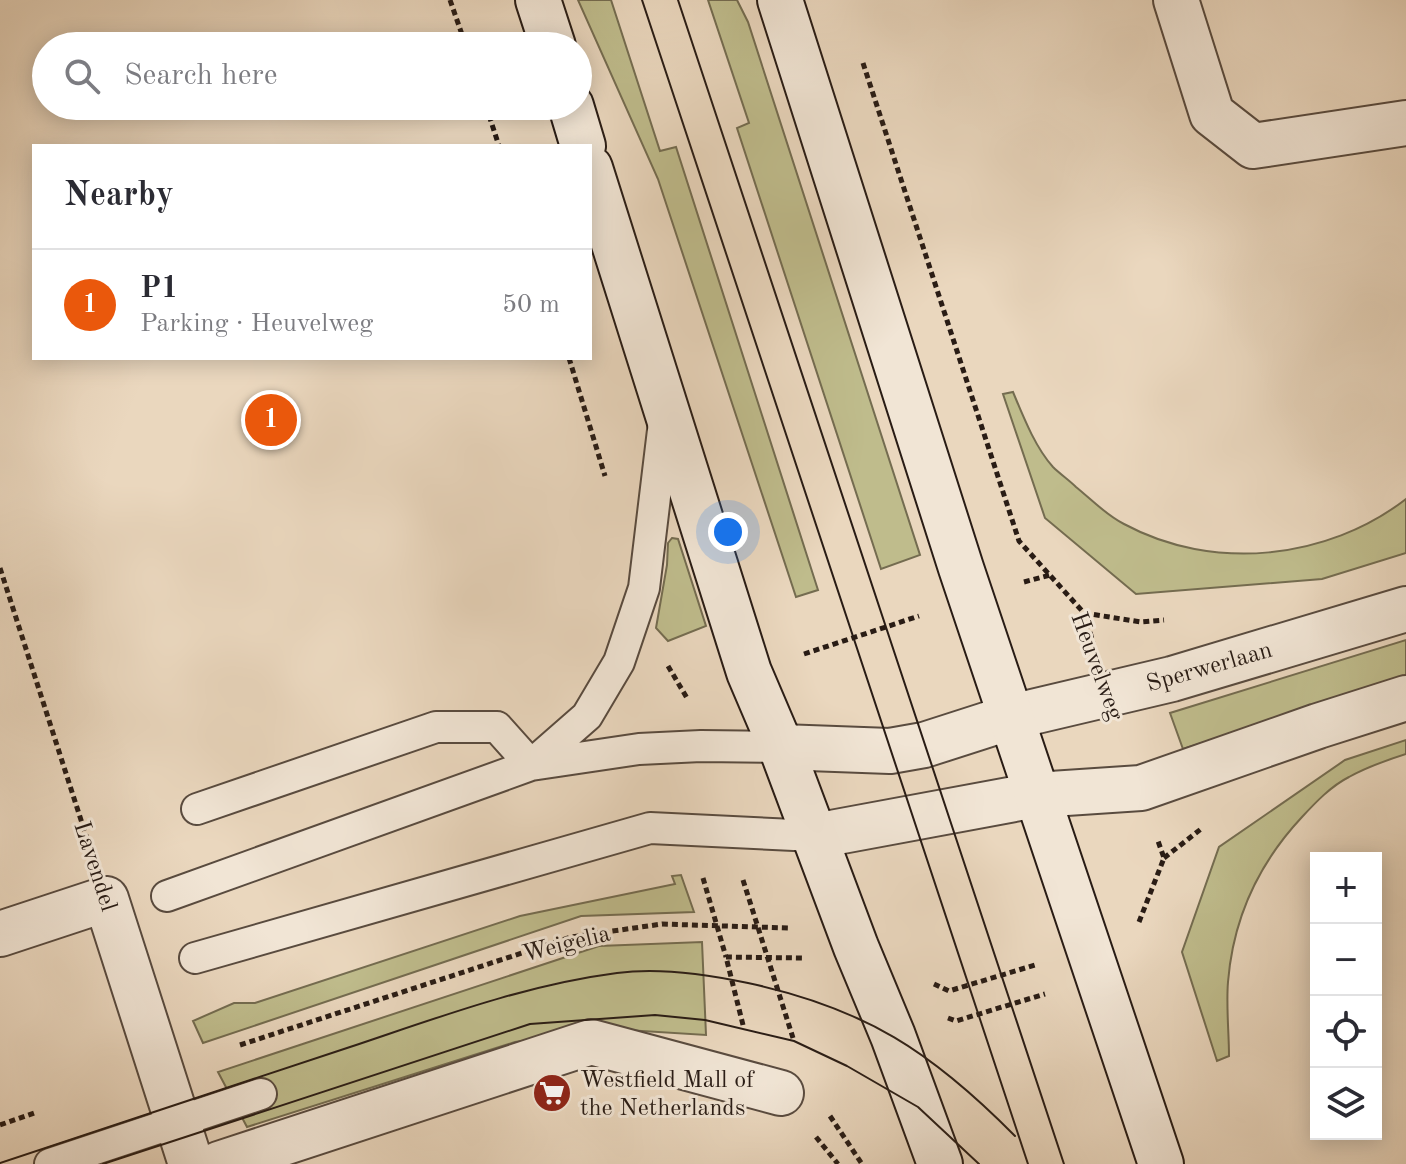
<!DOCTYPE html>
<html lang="en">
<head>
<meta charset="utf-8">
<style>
  :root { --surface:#fff; --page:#f7f7f7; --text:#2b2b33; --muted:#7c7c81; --line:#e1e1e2; --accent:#ea580c }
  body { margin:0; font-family:"Old Standard TT",serif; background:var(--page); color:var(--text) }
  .controls { position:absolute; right:24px; bottom:24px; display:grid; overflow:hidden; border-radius:0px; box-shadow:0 4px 20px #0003 }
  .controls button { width:72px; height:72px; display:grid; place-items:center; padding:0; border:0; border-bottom:2px solid var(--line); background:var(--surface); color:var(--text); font:40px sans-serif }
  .you { position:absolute; left:728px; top:532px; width:28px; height:28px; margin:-20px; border:6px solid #fff; border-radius:50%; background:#1a73e8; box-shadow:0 0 0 12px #1a73e833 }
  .badge { display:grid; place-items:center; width:52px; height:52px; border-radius:50%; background:var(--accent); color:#fff; font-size:26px; font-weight:700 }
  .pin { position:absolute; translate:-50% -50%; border:4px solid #fff; box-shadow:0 2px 8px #0006 }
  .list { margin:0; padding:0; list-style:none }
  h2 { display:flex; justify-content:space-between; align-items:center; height:104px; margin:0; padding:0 32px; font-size:34px }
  h2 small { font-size:26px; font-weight:400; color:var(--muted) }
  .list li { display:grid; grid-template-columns:52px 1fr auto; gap:24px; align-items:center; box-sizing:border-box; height:112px; padding:0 32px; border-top:2px solid var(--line) }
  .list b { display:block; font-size:30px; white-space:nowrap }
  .list p { margin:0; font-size:26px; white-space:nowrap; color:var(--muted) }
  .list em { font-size:26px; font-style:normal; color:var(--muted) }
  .icon { flex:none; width:44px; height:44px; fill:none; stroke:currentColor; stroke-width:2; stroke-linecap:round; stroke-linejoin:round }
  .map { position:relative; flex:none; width:1406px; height:1164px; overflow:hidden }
  .search { position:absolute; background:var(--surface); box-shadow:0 4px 20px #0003; left:32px; top:32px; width:560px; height:88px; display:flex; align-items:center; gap:20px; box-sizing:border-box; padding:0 28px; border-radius:44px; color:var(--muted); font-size:30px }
  .panel { position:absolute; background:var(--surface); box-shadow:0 4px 20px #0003; left:32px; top:144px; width:560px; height:216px; border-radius:0px }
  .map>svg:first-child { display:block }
  .green { fill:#bfbc8c; stroke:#746c50; stroke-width:2 }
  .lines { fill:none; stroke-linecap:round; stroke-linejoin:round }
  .lane-casing { stroke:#594b3f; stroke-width:34 }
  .street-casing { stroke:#594b3f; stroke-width:48 }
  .secondary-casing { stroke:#291c15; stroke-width:48 }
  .path { stroke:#291c15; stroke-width:5; stroke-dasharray:6 4; stroke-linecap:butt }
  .lane { stroke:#f1e5d5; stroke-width:30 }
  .street { stroke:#f1e5d5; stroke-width:44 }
  .secondary { stroke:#f1e5d5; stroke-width:44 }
  .tram { stroke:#291c15; stroke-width:2 }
  .labels { text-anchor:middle; stroke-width:6; stroke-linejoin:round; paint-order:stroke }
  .street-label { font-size:24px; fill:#291c15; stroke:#f1e5d5 }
  .poi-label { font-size:24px; fill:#291c15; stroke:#f1e5d5; text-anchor:start }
</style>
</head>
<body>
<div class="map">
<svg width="1406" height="1164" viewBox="0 0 1406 1164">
  <rect width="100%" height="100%" fill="#ead7be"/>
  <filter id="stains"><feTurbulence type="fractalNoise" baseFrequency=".0025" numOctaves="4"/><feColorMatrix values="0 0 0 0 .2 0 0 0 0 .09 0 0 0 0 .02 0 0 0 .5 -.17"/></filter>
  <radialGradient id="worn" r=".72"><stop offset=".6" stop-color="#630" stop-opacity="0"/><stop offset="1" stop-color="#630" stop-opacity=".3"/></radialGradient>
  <path class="green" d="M 578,0 L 611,0 L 660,151 L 676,147 L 818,590 L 796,597 L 658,179 Z
    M 708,0 L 737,0 L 748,22 L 920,555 L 881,569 L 737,128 L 749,123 Z
    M 1013,392 C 1023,416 1035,447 1053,467 C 1060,474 1069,480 1076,487 C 1092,500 1106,515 1124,524 C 1213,572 1327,560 1406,499 L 1406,553 L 1322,579 L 1136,594 L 1045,518 L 1003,394 Z
    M 672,538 L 678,539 L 706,626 L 668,641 L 656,628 L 667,565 L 668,543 Z
    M 1406,640 L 1406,678 L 1183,749 L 1170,713 Z
    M 1406,740 L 1406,754 C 1387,760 1367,767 1349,777 C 1331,786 1315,803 1302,817 C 1259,863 1233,919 1228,982 C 1226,1006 1229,1032 1229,1056 L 1217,1061 L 1182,952 L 1219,847 L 1345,760 Z
    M 681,875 L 694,912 L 581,916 L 203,1043 L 193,1021 L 234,1003 L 255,1003 L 520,916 L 675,884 L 672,876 Z
    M 702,942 L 706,1035 L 610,1029 L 515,1042 L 247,1127 L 218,1072 L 599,946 Z"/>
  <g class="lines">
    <g class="lane-casing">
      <path id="lane" d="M 531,765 L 587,716 L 619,662 L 644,588 L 664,422
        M 197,809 L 436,727 L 497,727 L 531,765
        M 167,896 L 531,765 L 639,749 L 701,746 L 781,747
        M 195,958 L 650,828 L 815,836
        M 50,1164 L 261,1094"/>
    </g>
    <g class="street-casing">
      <path id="street" d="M 1176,0 L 1212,114 L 1253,146 L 1406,123
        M 781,747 L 890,751 L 924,745 L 1011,717 L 1172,679 L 1406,609
        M 815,836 L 1036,795 L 1141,788 L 1318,726 L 1406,698
        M 0,934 L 106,899 L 191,1164
        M 219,1164 L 591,1042 L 781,1093"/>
    </g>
    <g class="secondary-casing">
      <path id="secondary" d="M 538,0 L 553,46
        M 780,0 L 961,568 L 1161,1164
        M 571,106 L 583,146
        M 590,168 L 749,672 L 781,747 L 856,947 L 893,1036 L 940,1164"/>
    </g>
    <path class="path" d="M 450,0 L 466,46
      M 863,63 L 1019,541 L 1084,613 L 1093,642
      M 486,106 L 499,146
      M 569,358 L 605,476
      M 0,568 L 90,848
      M 1024,582 L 1050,575
      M 1084,613 L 1141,622 L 1164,620
      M 804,654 L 919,616
      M 668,666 L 687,698
      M 1164,858 L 1201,829
      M 703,878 L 726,957
      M 743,880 L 793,1038
      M 1139,922 L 1164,858 L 1158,841
      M 934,984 L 949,991 L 1035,965
      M 948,1018 L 956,1021 L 1045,994
      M 743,1025 L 726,957 L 802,958
      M 240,1045 L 571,937 L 662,924 L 788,928
      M 830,1116 L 862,1164
      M 0,1125 L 37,1112
      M 816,1137 L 838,1164"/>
    <use href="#lane" class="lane"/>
    <use href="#street" class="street"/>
    <use href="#secondary" class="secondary"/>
    <path class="tram" d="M 642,0 L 1028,1164
      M 678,0 L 1064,1164
      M 0,1163 C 116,1124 233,1086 350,1047 C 437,1018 524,985 617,973 C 660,967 706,974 748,983 C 865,1008 932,1052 1015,1136
      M 103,1164 L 530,1024 L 655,1015 L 705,1020 L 794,1041 L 847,1066 L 918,1107 L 979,1164"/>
  </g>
  <defs>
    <g id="supermarket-disc" transform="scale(2)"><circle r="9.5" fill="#8f2418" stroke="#f1e5d5"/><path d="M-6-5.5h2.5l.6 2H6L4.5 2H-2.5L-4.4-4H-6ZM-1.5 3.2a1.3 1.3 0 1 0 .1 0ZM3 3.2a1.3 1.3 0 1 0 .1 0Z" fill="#fff"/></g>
  </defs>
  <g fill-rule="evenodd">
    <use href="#supermarket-disc" x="552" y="1093"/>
  </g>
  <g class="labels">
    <g class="street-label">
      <text transform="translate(1098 666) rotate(70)" y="8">Heuvelweg</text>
      <text transform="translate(1209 666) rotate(-16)" y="8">Sperwerlaan</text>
      <text transform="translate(96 866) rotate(72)" y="8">Lavendel</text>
      <text transform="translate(566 943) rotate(-14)" y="8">Weigelia</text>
    </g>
    <g class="poi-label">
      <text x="580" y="1087">Westfield Mall of<tspan x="580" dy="28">the Netherlands</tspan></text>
    </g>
  </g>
  <rect width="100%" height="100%" filter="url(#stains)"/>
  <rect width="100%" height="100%" fill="url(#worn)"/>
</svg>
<div class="controls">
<button>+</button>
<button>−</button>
<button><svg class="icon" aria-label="locate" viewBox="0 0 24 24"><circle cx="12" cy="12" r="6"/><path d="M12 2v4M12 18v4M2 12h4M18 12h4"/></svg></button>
<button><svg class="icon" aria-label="layers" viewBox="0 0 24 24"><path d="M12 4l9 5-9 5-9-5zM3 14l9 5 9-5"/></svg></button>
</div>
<div class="you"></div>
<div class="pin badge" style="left:271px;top:420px">1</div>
<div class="search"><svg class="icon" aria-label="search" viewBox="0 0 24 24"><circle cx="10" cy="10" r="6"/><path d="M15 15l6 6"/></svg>Search here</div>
<section class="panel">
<h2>Nearby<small></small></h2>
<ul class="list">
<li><span class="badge">1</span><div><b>P1</b><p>Parking · Heuvelweg</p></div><em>50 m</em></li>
</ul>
</section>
</div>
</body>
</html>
